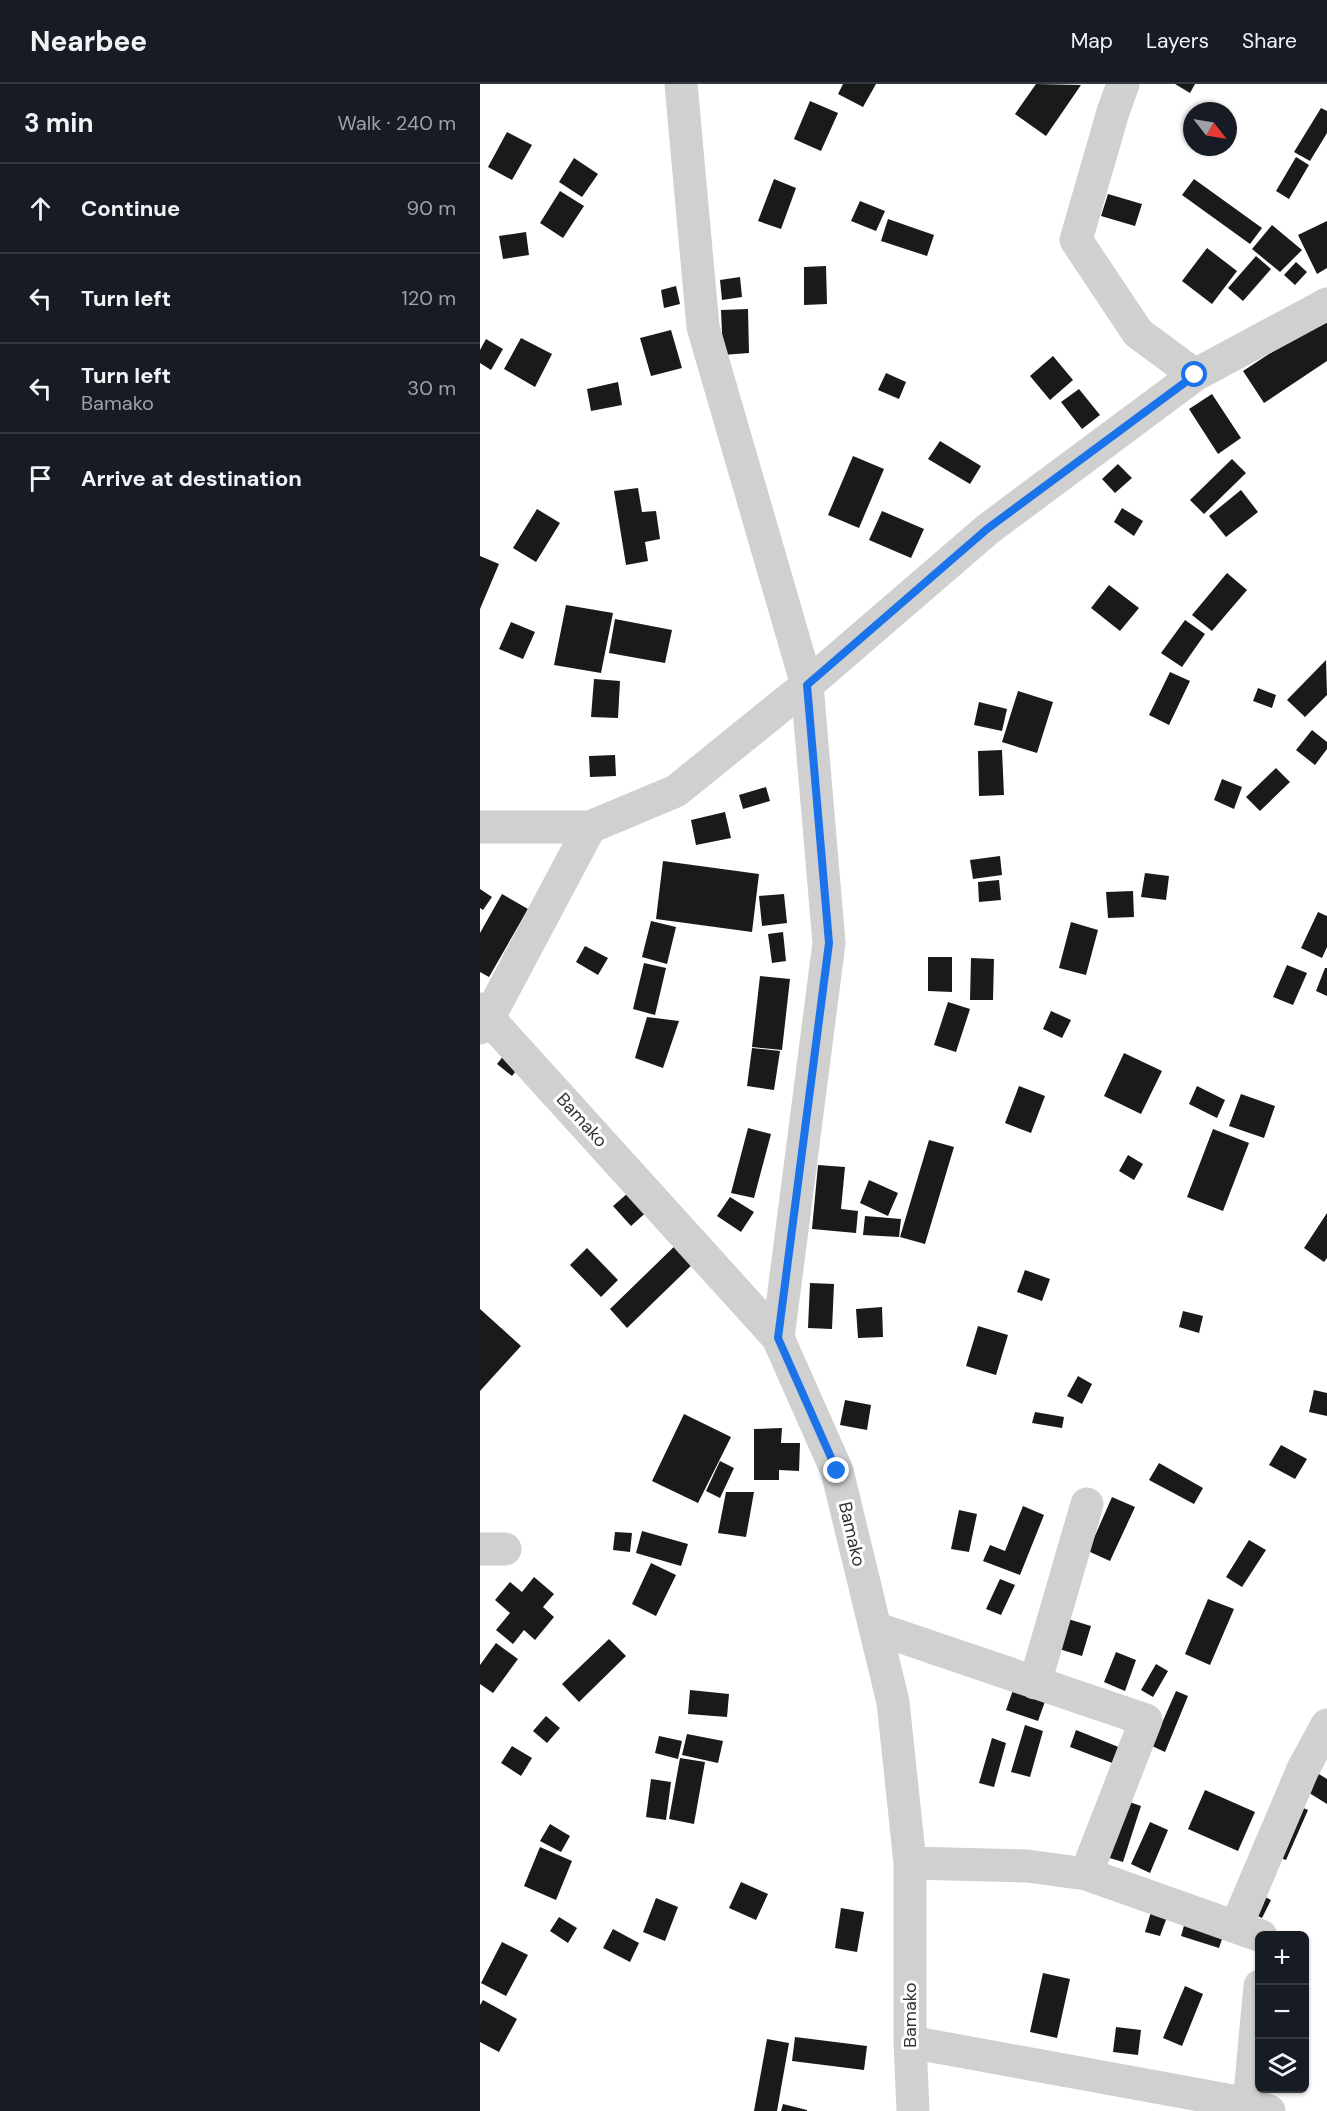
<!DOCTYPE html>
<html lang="en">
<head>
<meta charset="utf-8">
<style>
  :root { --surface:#171b24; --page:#242831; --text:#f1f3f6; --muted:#9ea1a6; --line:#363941 }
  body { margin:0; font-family:"DM Sans",sans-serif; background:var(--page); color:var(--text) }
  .controls { position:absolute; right:18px; bottom:18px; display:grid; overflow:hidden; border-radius:9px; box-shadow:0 2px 4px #0004 }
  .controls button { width:54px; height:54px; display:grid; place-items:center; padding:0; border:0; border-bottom:2px solid var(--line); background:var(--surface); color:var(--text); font:30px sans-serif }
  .compass { position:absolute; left:703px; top:18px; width:54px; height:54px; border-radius:50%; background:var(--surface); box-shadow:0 2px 4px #0004; rotate:121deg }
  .stop { position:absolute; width:18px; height:18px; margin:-14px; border:4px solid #1a73e8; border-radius:50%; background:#fff }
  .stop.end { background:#1a73e8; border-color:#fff; box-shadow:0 2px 6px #0008 }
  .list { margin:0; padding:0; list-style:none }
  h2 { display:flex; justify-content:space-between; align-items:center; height:78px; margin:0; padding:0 24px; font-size:26px }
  h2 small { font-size:20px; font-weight:400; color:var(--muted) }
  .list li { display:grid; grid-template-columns:39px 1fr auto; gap:18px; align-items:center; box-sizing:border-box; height:90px; padding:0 24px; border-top:2px solid var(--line) }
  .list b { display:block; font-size:22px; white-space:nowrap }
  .list p { margin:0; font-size:20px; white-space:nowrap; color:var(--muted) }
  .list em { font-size:20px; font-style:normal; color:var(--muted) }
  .icon { flex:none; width:33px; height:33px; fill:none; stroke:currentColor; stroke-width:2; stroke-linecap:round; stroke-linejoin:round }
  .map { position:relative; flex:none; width:847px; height:2027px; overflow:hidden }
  header { display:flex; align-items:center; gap:36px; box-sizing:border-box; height:84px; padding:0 30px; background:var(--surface); border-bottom:2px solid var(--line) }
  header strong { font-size:28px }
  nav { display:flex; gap:33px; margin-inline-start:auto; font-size:21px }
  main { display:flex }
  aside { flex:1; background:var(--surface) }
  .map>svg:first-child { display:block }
  .building { fill:#1a1a1a }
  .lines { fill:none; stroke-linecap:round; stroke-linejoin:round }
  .street { stroke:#d0d0d0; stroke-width:33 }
  .route { stroke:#1a73e8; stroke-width:8 }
  .labels { text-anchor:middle; stroke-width:6; stroke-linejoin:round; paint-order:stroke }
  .street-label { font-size:18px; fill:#333; stroke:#fff }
</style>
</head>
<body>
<header>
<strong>Nearbee</strong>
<nav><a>Map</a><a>Layers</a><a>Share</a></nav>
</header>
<main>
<aside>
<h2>3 min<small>Walk · 240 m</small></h2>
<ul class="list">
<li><svg class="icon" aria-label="ahead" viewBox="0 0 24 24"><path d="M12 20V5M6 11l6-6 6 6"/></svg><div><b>Continue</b></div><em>90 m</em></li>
<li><svg class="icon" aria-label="left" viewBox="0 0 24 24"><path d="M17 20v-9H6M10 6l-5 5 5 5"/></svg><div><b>Turn left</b></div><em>120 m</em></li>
<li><svg class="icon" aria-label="left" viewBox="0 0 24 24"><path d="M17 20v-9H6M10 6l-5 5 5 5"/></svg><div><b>Turn left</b><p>Bamako</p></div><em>30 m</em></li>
<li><svg class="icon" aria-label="arrive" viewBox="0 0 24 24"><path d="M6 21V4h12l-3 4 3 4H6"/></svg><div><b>Arrive at destination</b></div></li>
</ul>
</aside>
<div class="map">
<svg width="847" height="2027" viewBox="0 0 847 2027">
  <rect width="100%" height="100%" fill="#fff"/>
  <path class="building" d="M 363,0 L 396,0 L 383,23 L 358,10 Z
    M 556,0 L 601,1 L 566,52 L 535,30 Z
    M 695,0 L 715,0 L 710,9 Z
    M 330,17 L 358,29 L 341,67 L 314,55 Z
    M 841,24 L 847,27 L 847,49 L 830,77 L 814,68 Z
    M 27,48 L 52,61 L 32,96 L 8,83 Z
    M 816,73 L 829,81 L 809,115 L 796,107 Z
    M 94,74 L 118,90 L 102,113 L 79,98 Z
    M 294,95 L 316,104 L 301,145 L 278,137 Z
    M 714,95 L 782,144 L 770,160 L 702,111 Z
    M 80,107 L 104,122 L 83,154 L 60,139 Z
    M 628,110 L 662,120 L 655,142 L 621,132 Z
    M 380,117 L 405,127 L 396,147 L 371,137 Z
    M 408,135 L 454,151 L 447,172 L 401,157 Z
    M 847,137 L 847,184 L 837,190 L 818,151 Z
    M 792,141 L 822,166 L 800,188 L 772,165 Z
    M 46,148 L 49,171 L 23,175 L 19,152 Z
    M 727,164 L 757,187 L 732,220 L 702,197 Z
    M 776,172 L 791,185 L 763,217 L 748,204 Z
    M 816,178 L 827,188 L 815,201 L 804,191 Z
    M 346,182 L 347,220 L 324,221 L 324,183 Z
    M 260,193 L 262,213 L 242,216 L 240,196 Z
    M 196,202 L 200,220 L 184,224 L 181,206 Z
    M 268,225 L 269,269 L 243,271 L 241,226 Z
    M 847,232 L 847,277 L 784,319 L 763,287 Z
    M 191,246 L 202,284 L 171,292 L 160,254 Z
    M 41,254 L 72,270 L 55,303 L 24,285 Z
    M 6,255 L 23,265 L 11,286 L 0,279 L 0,266 Z
    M 573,272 L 593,296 L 570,316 L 550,292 Z
    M 406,289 L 426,298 L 419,315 L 398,306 Z
    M 138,298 L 142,321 L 111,327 L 107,305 Z
    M 599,305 L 620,331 L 602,345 L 581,318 Z
    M 732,310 L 761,354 L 738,370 L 709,325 Z
    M 460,357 L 501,382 L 490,400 L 448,375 Z
    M 373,372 L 404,385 L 379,444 L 348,431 Z
    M 752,375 L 766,389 L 724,430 L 710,416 Z
    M 638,380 L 652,394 L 635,409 L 622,395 Z
    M 158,404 L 162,428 L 176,427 L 180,455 L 165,458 L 168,477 L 146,481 L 134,407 Z
    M 761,406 L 778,428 L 746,453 L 729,432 Z
    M 642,424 L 663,437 L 654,452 L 634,438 Z
    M 57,425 L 80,439 L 56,478 L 33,464 Z
    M 402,427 L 444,445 L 431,474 L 389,456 Z
    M 0,472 L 19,480 L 0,525 Z
    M 747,489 L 767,506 L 732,547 L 712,531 Z
    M 629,501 L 659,524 L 640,547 L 611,524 Z
    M 86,521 L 133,529 L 121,589 L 74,581 Z
    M 135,535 L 192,546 L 185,579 L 129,569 Z
    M 705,536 L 725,550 L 702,583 L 681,569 Z
    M 31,538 L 55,548 L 43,575 L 19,565 Z
    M 846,576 L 847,611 L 825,633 L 807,616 Z
    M 690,588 L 710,597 L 689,641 L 669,631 Z
    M 114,595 L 140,597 L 138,634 L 111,633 Z
    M 778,604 L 796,611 L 792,624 L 773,617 Z
    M 538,607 L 573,618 L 557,669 L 522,658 Z
    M 499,618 L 527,625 L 522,647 L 494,641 Z
    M 832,646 L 847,658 L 847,665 L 835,681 L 816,666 Z
    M 522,666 L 524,711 L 499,712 L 498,667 Z
    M 135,671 L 136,692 L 110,693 L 109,672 Z
    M 796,684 L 810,698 L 780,727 L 766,713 Z
    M 742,695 L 762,703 L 754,725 L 734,716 Z
    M 286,703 L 290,717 L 263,725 L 259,711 Z
    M 245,728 L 251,754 L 216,761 L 211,736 Z
    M 520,772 L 522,791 L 493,795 L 490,776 Z
    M 183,777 L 279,790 L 272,848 L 176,835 Z
    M 665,789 L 689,792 L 686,816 L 661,813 Z
    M 519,796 L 521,816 L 499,818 L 498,798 Z
    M 0,805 L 12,813 L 3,826 L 0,824 Z
    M 653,807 L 654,833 L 628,834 L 626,808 Z
    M 22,810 L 48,825 L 9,893 L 0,888 L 0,849 Z
    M 304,810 L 307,839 L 282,842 L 279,812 Z
    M 838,828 L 847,832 L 847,863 L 842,874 L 821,864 Z
    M 171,837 L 196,843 L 187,880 L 162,873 Z
    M 591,838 L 618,846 L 606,891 L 579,884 Z
    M 303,848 L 306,877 L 292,879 L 288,850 Z
    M 105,862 L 128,874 L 118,891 L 96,878 Z
    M 448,873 L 472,873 L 472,908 L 448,907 Z
    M 491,874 L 514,875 L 513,916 L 490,916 Z
    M 164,879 L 186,884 L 175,931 L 153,925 Z
    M 807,881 L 827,889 L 813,921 L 793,913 Z
    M 845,884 L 847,884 L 847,912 L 836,907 Z
    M 280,892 L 310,895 L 302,966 L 272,963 Z
    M 468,918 L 490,925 L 476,968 L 454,961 Z
    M 571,927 L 591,936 L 582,954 L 563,945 Z
    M 167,933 L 199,937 L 183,984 L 155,974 Z
    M 272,964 L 300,967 L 294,1006 L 267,1002 Z
    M 28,966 L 43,978 L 32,992 L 17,980 Z
    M 644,969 L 682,987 L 661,1030 L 624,1012 Z
    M 539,1002 L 565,1012 L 551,1049 L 525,1039 Z
    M 717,1002 L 745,1016 L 737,1034 L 709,1020 Z
    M 761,1010 L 795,1022 L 784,1054 L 749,1042 Z
    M 268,1044 L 291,1050 L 274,1114 L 251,1109 Z
    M 733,1045 L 769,1059 L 743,1127 L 707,1113 Z
    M 449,1056 L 474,1063 L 445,1160 L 420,1153 Z
    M 648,1071 L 663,1080 L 654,1096 L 639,1087 Z
    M 338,1081 L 365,1083 L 361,1125 L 378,1127 L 376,1149 L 332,1145 Z
    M 389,1096 L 418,1109 L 408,1132 L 380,1119 Z
    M 155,1103 L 172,1123 L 151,1142 L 133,1122 Z
    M 250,1113 L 274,1128 L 261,1148 L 237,1132 Z
    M 847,1129 L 847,1174 L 844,1178 L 824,1164 Z
    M 385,1132 L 421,1135 L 419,1153 L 383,1151 Z
    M 203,1154 L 220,1173 L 147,1244 L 130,1225 Z
    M 107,1164 L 138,1196 L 121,1213 L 90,1181 Z
    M 545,1186 L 570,1195 L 562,1217 L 537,1208 Z
    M 330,1199 L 354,1200 L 352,1245 L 328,1244 Z
    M 402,1223 L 403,1253 L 378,1254 L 376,1225 Z
    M 0,1225 L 41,1262 L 0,1307 Z
    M 703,1227 L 723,1232 L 719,1249 L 699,1243 Z
    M 498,1242 L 528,1251 L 516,1291 L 486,1282 Z
    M 598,1292 L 612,1300 L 602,1320 L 587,1312 Z
    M 834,1306 L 847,1309 L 847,1332 L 829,1328 Z
    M 365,1316 L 391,1321 L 387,1346 L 360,1341 Z
    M 555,1328 L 584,1333 L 582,1344 L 552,1339 Z
    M 204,1330 L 251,1353 L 218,1419 L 172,1397 Z
    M 302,1344 L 301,1359 L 320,1359 L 319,1387 L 299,1386 L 299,1396 L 274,1396 L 274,1345 Z
    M 801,1361 L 827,1375 L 815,1395 L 789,1381 Z
    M 240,1377 L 254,1384 L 240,1414 L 226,1407 Z
    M 679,1379 L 723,1404 L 714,1420 L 669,1396 Z
    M 246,1408 L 274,1408 L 266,1453 L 238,1449 Z
    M 632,1413 L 655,1423 L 630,1477 L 588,1458 L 614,1454 Z
    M 543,1422 L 564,1431 L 540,1491 L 503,1477 L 510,1461 L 525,1467 Z
    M 479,1426 L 497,1430 L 489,1468 L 471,1465 Z
    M 162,1447 L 208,1460 L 201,1482 L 156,1469 Z
    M 135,1448 L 152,1449 L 150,1468 L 133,1466 Z
    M 769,1456 L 786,1466 L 762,1503 L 746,1493 Z
    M 171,1479 L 196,1491 L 176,1532 L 152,1520 Z
    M 54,1493 L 74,1510 L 63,1523 L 74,1533 L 55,1556 L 44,1546 L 33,1560 L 16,1546 L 30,1529 L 15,1516 L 30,1498 L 42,1508 Z
    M 520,1495 L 535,1501 L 521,1531 L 506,1525 Z
    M 728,1515 L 754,1525 L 730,1581 L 705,1570 Z
    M 588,1535 L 611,1542 L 602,1572 L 579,1565 Z
    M 129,1555 L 146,1572 L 99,1618 L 82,1600 Z
    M 16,1559 L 38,1575 L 13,1609 L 0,1600 L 0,1581 Z
    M 636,1568 L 656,1576 L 645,1607 L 624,1598 Z
    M 676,1580 L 688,1587 L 673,1613 L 661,1606 Z
    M 539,1589 L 571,1601 L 558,1637 L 526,1626 Z
    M 210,1606 L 249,1610 L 247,1633 L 208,1630 Z
    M 696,1607 L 708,1612 L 685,1668 L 672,1662 Z
    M 66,1632 L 80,1644 L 67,1659 L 53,1647 Z
    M 545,1641 L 563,1647 L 550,1693 L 531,1688 Z
    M 596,1646 L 641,1664 L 635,1680 L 590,1663 Z
    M 207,1650 L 243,1657 L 238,1679 L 202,1671 Z
    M 179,1652 L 202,1657 L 198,1675 L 175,1669 Z
    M 512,1654 L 526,1659 L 514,1703 L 499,1699 Z
    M 32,1662 L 52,1674 L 41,1692 L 21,1679 Z
    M 200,1674 L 225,1678 L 214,1740 L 189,1735 Z
    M 829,1684 L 847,1695 L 847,1720 L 818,1702 Z
    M 171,1695 L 191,1698 L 186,1736 L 166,1733 Z
    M 725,1706 L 775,1728 L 758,1767 L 708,1745 Z
    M 641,1715 L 661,1722 L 643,1778 L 623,1772 Z
    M 807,1717 L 828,1726 L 806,1776 L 785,1768 Z
    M 670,1738 L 688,1746 L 670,1789 L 651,1780 Z
    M 70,1740 L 90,1752 L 81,1768 L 60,1757 Z
    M 60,1763 L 92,1777 L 76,1816 L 44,1802 Z
    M 261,1798 L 288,1810 L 276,1836 L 249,1824 Z
    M 768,1804 L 791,1816 L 782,1834 L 758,1823 Z
    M 176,1814 L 198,1823 L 185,1857 L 163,1848 Z
    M 361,1824 L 384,1828 L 377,1868 L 355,1864 Z
    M 671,1828 L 687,1833 L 680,1852 L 665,1848 Z
    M 708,1828 L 747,1840 L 739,1864 L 701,1852 Z
    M 79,1833 L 97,1844 L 88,1859 L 70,1847 Z
    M 133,1845 L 159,1859 L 150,1878 L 123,1864 Z
    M 22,1858 L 48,1871 L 26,1912 L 1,1899 Z
    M 563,1889 L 590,1895 L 577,1954 L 550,1948 Z
    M 705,1902 L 723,1910 L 702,1962 L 683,1954 Z
    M 3,1916 L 37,1935 L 19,1968 L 0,1958 L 0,1921 Z
    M 636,1943 L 661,1946 L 658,1971 L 633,1968 Z
    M 315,1953 L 387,1962 L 384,1986 L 312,1977 Z
    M 287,1955 L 309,1959 L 297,2027 L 274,2027 Z
    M 303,2020 L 327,2026 L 327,2027 L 301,2027 Z"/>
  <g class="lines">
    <path class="street" d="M 201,0 L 223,243 L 327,601 L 349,859 L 298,1254
      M 643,0 L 633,28 L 596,156 L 658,249 L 715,291
      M 0,743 L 110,743
      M 0,925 L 298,1254 L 357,1387 L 413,1618 L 430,1779 L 430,1958 L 433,2027
      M 0,944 L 9,933 L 110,743 L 196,707 L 327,601 L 508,445 L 715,291 L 847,220
      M 0,1465 L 25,1465
      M 395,1544 L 666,1636 L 606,1790
      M 555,1599 L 607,1420
      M 430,1779 L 547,1782 L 606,1790 L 781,1852
      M 756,1843 L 823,1685 L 847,1641
      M 430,1958 L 769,2020 L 789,2027
      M 769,2020 L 780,1902"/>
  </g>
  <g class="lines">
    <path class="route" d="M 357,1387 L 298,1254 L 349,859 L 327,601 L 507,445 L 715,291"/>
  </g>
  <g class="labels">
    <g class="street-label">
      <text transform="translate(102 1036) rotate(48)" y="6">Bamako</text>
      <text transform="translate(372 1450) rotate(77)" y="6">Bamako</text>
      <text transform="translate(430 1931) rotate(-90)" y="6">Bamako</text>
    </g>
  </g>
</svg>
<div class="controls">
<button>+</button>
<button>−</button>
<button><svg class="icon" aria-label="layers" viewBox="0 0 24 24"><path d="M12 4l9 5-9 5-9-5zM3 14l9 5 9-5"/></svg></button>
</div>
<svg class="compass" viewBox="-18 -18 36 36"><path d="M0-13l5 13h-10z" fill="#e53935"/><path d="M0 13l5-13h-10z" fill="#9ea1a6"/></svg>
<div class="stop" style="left:715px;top:291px"></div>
<div class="stop end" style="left:357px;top:1387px"></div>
</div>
</main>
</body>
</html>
